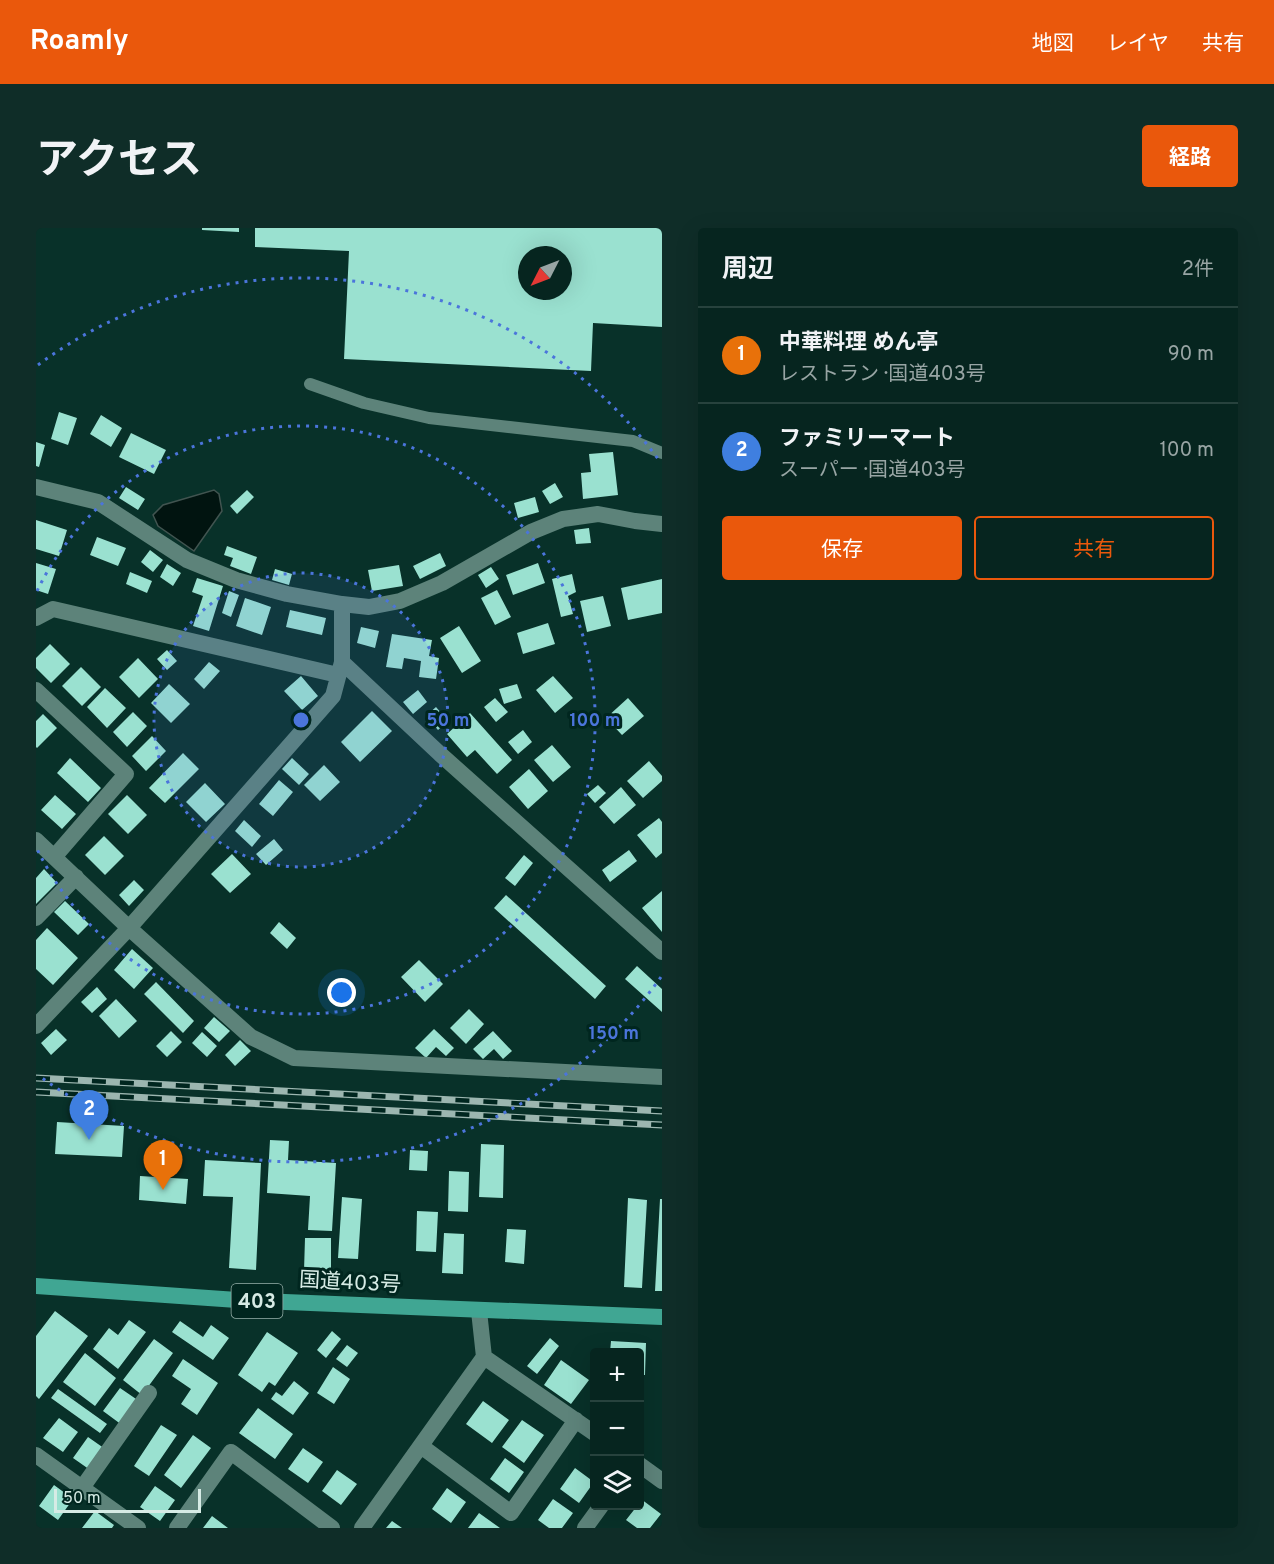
<!DOCTYPE html>
<html lang="ja">
<head>
<meta charset="utf-8">
<style>
  :root { --surface:#06251f; --page:#0f2d28; --text:#f1f3f6; --muted:#98a5a4; --line:#27423d; --accent:#ea580c }
  body { margin:0; font-family:Overpass,"Noto Sans JP",sans-serif; background:var(--page); color:var(--text) }
  .controls { position:absolute; right:18px; bottom:18px; display:grid; overflow:hidden; border-radius:6px; box-shadow:0 6px 24px #0002 }
  .controls button { width:54px; height:54px; display:grid; place-items:center; padding:0; border:0; border-bottom:2px solid var(--line); background:var(--surface); color:var(--text); font:30px sans-serif }
  .compass { position:absolute; left:482px; top:18px; width:54px; height:54px; border-radius:50%; background:var(--surface); box-shadow:0 6px 24px #0002; rotate:228deg }
  .scale { position:absolute; left:18px; bottom:15px; width:147px; box-sizing:border-box; padding-left:6px; border:3px solid #d6ebe5; border-top:0; font-size:16px; line-height:21px; white-space:nowrap; color:#d6ebe5; -webkit-text-stroke:4px #00261f; paint-order:stroke }
  .you { position:absolute; left:306px; top:765px; width:21px; height:21px; margin:-15px; border:4px solid #fff; border-radius:50%; background:#1a73e8; box-shadow:0 0 0 9px #1a73e833 }
  .badge { display:grid; place-items:center; width:39px; height:39px; border-radius:50%; background:var(--accent); color:#fff; font-size:20px; font-weight:700 }
  .pin { position:absolute; translate:-50% -50px; filter:drop-shadow(0 2px 3px #0008) }
  .pin::after { content:''; position:absolute; top:32px; width:21px; height:18px; background:inherit; clip-path:polygon(0 0,100% 0,50% 100%) }
  .list { margin:0; padding:0; list-style:none }
  h2 { display:flex; justify-content:space-between; align-items:center; height:78px; margin:0; padding:0 24px; font-size:26px }
  h2 small { font-size:20px; font-weight:400; color:var(--muted) }
  .list li { display:grid; grid-template-columns:39px 1fr auto; gap:18px; align-items:center; box-sizing:border-box; height:96px; padding:0 24px; border-top:2px solid var(--line) }
  .list b { display:block; font-size:22px; white-space:nowrap }
  .list p { margin:0; font-size:20px; white-space:nowrap; color:var(--muted) }
  .list em { font-size:20px; font-style:normal; color:var(--muted) }
  .actions { display:flex; gap:12px; padding:18px 24px }
  .actions a { flex:1; padding:14px 0; border:2px solid var(--accent); border-radius:6px; text-align:center; font-size:21px; color:var(--accent) }
  .actions .main { background:var(--accent); color:#fff }
  .icon { flex:none; width:33px; height:33px; fill:none; stroke:currentColor; stroke-width:2; stroke-linecap:round; stroke-linejoin:round }
  .map { position:relative; flex:none; width:626px; height:1300px; overflow:hidden; border-radius:6px }
  header { display:flex; align-items:center; gap:36px; box-sizing:border-box; height:84px; padding:0 30px; background:var(--accent); color:#fff }
  header strong { font-size:28px }
  nav { display:flex; gap:33px; margin-inline-start:auto; font-size:21px }
  .intro { display:flex; align-items:center; justify-content:space-between; box-sizing:border-box; height:144px; padding:0 36px }
  h1 { margin:0; font-size:42px }
  .button { padding:15px 27px; border-radius:6px; background:var(--accent); color:#fff; font-size:21px; font-weight:700 }
  main { display:flex; gap:36px; padding:0 36px }
  aside { flex:1; background:var(--surface); border-radius:6px; box-shadow:0 6px 24px #0002 }
  .map>svg:first-child { display:block }
  .water { fill:#011410; stroke:#415450; stroke-width:1.5 }
  .building { fill:#9ae1d0; fill-rule:evenodd }
  .lines { fill:none; stroke-linecap:round; stroke-linejoin:round }
  .service { stroke:#5d837a; stroke-width:12 }
  .minor { stroke:#5d837a; stroke-width:16 }
  .trunk { stroke:#40a693; stroke-width:16 }
  .rail-casing { stroke:#9cb6b0; stroke-width:7 }
  .rail { stroke:#00261f; stroke-width:4.5; stroke-dasharray:14; stroke-linecap:butt }
  .ring { fill:none; stroke:#4b75db; stroke-width:3; stroke-dasharray:3 6 }
  .labels { text-anchor:middle; stroke-width:6; stroke-linejoin:round; paint-order:stroke }
  .shield { fill:#00261f; stroke:#96b0aa; stroke-width:1.5 }
  .shield-label { font-size:20px; font-weight:bold; fill:#d6ebe5 }
  .street-label { font-size:21px; fill:#d6ebe5; stroke:#00261f }
  .centre { fill:#4b75db; stroke:#00261f; stroke-width:3 }
  .ring-label { font-size:18px; text-anchor:middle; font-weight:bold; fill:#4b75db; stroke:#00261f; stroke-width:6; stroke-linejoin:round; paint-order:stroke }
</style>
</head>
<body>
<header>
<strong>Roamly</strong>
<nav><a>地図</a><a>レイヤ</a><a>共有</a></nav>
</header>
<div class="intro"><h1>アクセス</h1><a class="button">経路</a></div>
<main>
<div class="map">
<svg width="626" height="1300" viewBox="0 0 626 1300">
  <rect width="100%" height="100%" fill="#083129"/>
  <path class="water" d="M 178,262 L 183,266 L 186,283 L 158,323 L 122,298 L 117,287 L 127,277 Z"/>
  <path class="building" d="M 166,0 L 203,0 L 203,4 L 166,2 Z
    M 219,0 L 626,0 L 626,99 L 557,95 L 555,143 L 308,131 L 313,23 L 219,19 ZM 491,27 L 527,27 L 527,63 L 491,63 Z
    M 23,184 L 41,190 L 32,217 L 15,211 Z
    M 65,187 L 86,200 L 75,219 L 54,206 Z
    M 95,205 L 130,222 L 118,246 L 83,229 Z
    M 0,214 L 9,217 L 3,239 L 0,238 Z
    M 577,224 L 582,267 L 547,271 L 545,245 L 555,244 L 553,226 Z
    M 519,255 L 527,269 L 514,276 L 506,263 Z
    M 90,259 L 109,271 L 102,282 L 83,270 Z
    M 211,262 L 218,269 L 201,286 L 194,278 Z
    M 499,269 L 503,284 L 482,290 L 478,275 Z
    M 0,292 L 31,302 L 23,328 L 0,321 Z
    M 553,300 L 555,315 L 540,316 L 538,302 Z
    M 61,309 L 90,320 L 82,338 L 54,327 Z
    M 191,318 L 221,329 L 215,346 L 194,338 L 197,330 L 188,327 Z
    M 114,322 L 127,332 L 117,344 L 105,334 Z
    M 404,325 L 410,338 L 384,351 L 377,338 Z
    M 0,335 L 20,341 L 12,366 L 0,362 Z
    M 502,335 L 509,355 L 477,367 L 470,347 Z
    M 131,336 L 145,345 L 137,358 L 124,349 Z
    M 363,337 L 367,358 L 336,363 L 332,342 Z
    M 455,339 L 463,351 L 450,360 L 442,347 Z
    M 239,341 L 256,346 L 253,357 L 236,352 Z
    M 94,344 L 116,353 L 111,365 L 90,356 Z
    M 536,346 L 540,364 L 532,368 L 537,386 L 525,389 L 516,351 Z
    M 161,350 L 187,358 L 173,403 L 157,398 L 167,368 L 156,364 Z
    M 626,351 L 626,385 L 592,392 L 585,360 Z
    M 461,362 L 475,389 L 459,397 L 445,370 Z
    M 193,363 L 203,367 L 195,389 L 186,385 Z
    M 567,368 L 575,398 L 551,404 L 544,373 Z
    M 209,370 L 235,379 L 226,407 L 200,398 Z
    M 254,382 L 290,390 L 286,407 L 250,399 Z
    M 512,395 L 519,416 L 487,426 L 481,405 Z
    M 423,398 L 445,433 L 426,445 L 404,410 Z
    M 325,399 L 343,403 L 339,420 L 321,415 Z
    M 356,406 L 396,412 L 393,428 L 403,430 L 400,451 L 383,449 L 385,433 L 368,430 L 366,441 L 350,439 Z
    M 14,416 L 34,436 L 15,455 L 0,440 L 0,430 Z
    M 131,422 L 141,433 L 131,442 L 121,431 Z
    M 102,430 L 122,451 L 103,470 L 83,449 Z
    M 173,434 L 184,443 L 168,461 L 158,451 Z
    M 45,439 L 65,459 L 46,478 L 26,458 Z
    M 265,448 L 282,468 L 266,482 L 248,463 Z
    M 517,448 L 537,470 L 519,485 L 500,462 Z
    M 133,456 L 154,476 L 135,495 L 115,475 Z
    M 481,456 L 486,470 L 468,476 L 463,461 Z
    M 69,460 L 90,480 L 71,500 L 51,479 Z
    M 382,462 L 391,474 L 377,486 L 367,474 Z
    M 459,470 L 472,484 L 460,494 L 448,479 Z
    M 592,470 L 608,488 L 586,507 L 570,490 Z
    M 400,479 L 412,493 L 402,502 L 390,488 Z
    M 336,483 L 356,503 L 324,534 L 305,514 Z
    M 97,484 L 111,498 L 91,519 L 77,504 Z
    M 434,485 L 476,532 L 461,546 L 439,522 L 431,529 L 411,506 Z
    M 7,486 L 21,500 L 1,520 L 0,519 L 0,493 Z
    M 487,502 L 496,514 L 482,526 L 472,514 Z
    M 116,508 L 130,523 L 110,543 L 96,528 Z
    M 516,517 L 535,539 L 517,554 L 498,532 Z
    M 147,525 L 163,541 L 129,575 L 113,560 Z
    M 34,530 L 65,560 L 52,574 L 21,545 Z
    M 256,530 L 273,546 L 263,557 L 246,541 Z
    M 613,533 L 626,548 L 626,553 L 607,570 L 591,553 Z
    M 288,537 L 304,554 L 284,573 L 268,557 Z
    M 493,541 L 512,563 L 492,581 L 473,559 Z
    M 243,552 L 257,564 L 237,588 L 223,576 Z
    M 169,555 L 189,576 L 170,594 L 150,574 Z
    M 562,557 L 570,565 L 559,575 L 551,566 Z
    M 585,559 L 600,577 L 578,596 L 563,579 Z
    M 19,567 L 40,586 L 26,601 L 5,582 Z
    M 91,567 L 111,587 L 92,606 L 72,586 Z
    M 623,590 L 626,594 L 626,625 L 620,630 L 601,607 Z
    M 208,592 L 225,608 L 216,619 L 199,603 Z
    M 68,608 L 88,628 L 69,647 L 49,627 Z
    M 238,611 L 247,622 L 230,637 L 220,626 Z
    M 593,622 L 601,633 L 574,654 L 566,642 Z
    M 196,626 L 215,646 L 194,665 L 175,646 Z
    M 488,627 L 497,635 L 479,658 L 469,650 Z
    M 8,641 L 21,655 L 0,676 L 0,650 Z
    M 98,652 L 108,662 L 93,678 L 83,667 Z
    M 626,663 L 626,704 L 606,680 Z
    M 470,667 L 570,758 L 559,771 L 458,680 Z
    M 29,673 L 53,696 L 42,707 L 18,684 Z
    M 243,694 L 260,710 L 251,721 L 234,705 Z
    M 11,700 L 42,730 L 17,757 L 0,741 L 0,712 Z
    M 96,721 L 117,740 L 98,761 L 78,742 Z
    M 383,732 L 407,756 L 389,774 L 365,749 Z
    M 601,738 L 626,761 L 626,784 L 589,751 Z
    M 120,754 L 158,793 L 147,805 L 108,766 Z
    M 61,759 L 71,771 L 56,785 L 45,774 Z
    M 80,771 L 101,793 L 83,810 L 63,788 Z
    M 433,781 L 448,796 L 430,816 L 414,800 Z
    M 178,789 L 194,803 L 183,814 L 168,800 Z
    M 20,801 L 31,812 L 15,827 L 5,815 Z
    M 398,801 L 418,820 L 410,828 L 400,819 L 390,830 L 379,820 Z
    M 135,803 L 146,814 L 131,829 L 120,818 Z
    M 457,803 L 476,823 L 467,831 L 458,821 L 447,831 L 437,821 Z
    M 166,804 L 181,818 L 171,829 L 156,815 Z
    M 204,812 L 215,823 L 199,838 L 189,827 Z
    M 21,894 L 88,898 L 86,929 L 19,926 Z
    M 234,912 L 253,913 L 252,932 L 300,935 L 296,1003 L 272,1002 L 274,968 L 231,965 Z
    M 445,916 L 468,917 L 467,970 L 443,969 Z
    M 374,922 L 392,923 L 391,943 L 373,942 Z
    M 169,932 L 225,935 L 220,1042 L 193,1040 L 197,969 L 167,968 Z
    M 413,943 L 433,944 L 432,984 L 412,983 Z
    M 104,948 L 152,951 L 150,976 L 103,972 Z
    M 306,969 L 326,971 L 322,1031 L 302,1030 Z
    M 592,970 L 611,972 L 606,1060 L 588,1059 Z
    M 624,971 L 626,971 L 626,1063 L 619,1063 Z
    M 381,983 L 402,984 L 400,1024 L 380,1023 Z
    M 471,1001 L 490,1002 L 488,1036 L 469,1034 Z
    M 408,1005 L 428,1006 L 427,1046 L 406,1045 Z
    M 269,1010 L 295,1010 L 295,1044 L 268,1043 Z
    M 19,1083 L 52,1108 L 3,1171 L 0,1168 L 0,1108 Z
    M 93,1092 L 110,1104 L 82,1141 L 57,1121 L 73,1100 L 82,1107 Z
    M 144,1093 L 167,1109 L 175,1097 L 193,1110 L 177,1132 L 136,1104 Z
    M 296,1103 L 305,1111 L 290,1130 L 281,1122 Z
    M 231,1104 L 262,1125 L 239,1158 L 233,1154 L 226,1164 L 202,1147 Z
    M 514,1110 L 523,1118 L 501,1146 L 491,1138 Z
    M 118,1111 L 137,1125 L 106,1167 L 87,1152 Z
    M 575,1113 L 610,1115 L 609,1147 L 604,1147 L 604,1124 L 574,1124 Z
    M 311,1117 L 322,1125 L 311,1139 L 300,1131 Z
    M 49,1125 L 80,1150 L 59,1178 L 27,1154 Z
    M 147,1131 L 182,1155 L 161,1187 L 145,1176 L 155,1161 L 136,1148 Z
    M 525,1132 L 553,1152 L 535,1176 L 508,1157 Z
    M 297,1139 L 314,1151 L 298,1176 L 281,1165 Z
    M 258,1153 L 273,1165 L 257,1187 L 235,1171 L 240,1164 L 246,1168 Z
    M 84,1160 L 103,1173 L 86,1197 L 67,1183 Z
    M 22,1161 L 71,1196 L 64,1205 L 15,1170 Z
    M 447,1173 L 473,1192 L 456,1215 L 430,1196 Z
    M 222,1180 L 257,1206 L 239,1231 L 203,1205 Z
    M 23,1190 L 42,1204 L 27,1224 L 7,1210 Z
    M 486,1192 L 508,1207 L 488,1235 L 466,1219 Z
    M 125,1197 L 141,1207 L 113,1248 L 98,1238 Z
    M 157,1207 L 175,1220 L 145,1260 L 128,1247 Z
    M 52,1209 L 72,1223 L 57,1244 L 37,1230 Z
    M 267,1220 L 287,1234 L 272,1255 L 252,1241 Z
    M 469,1230 L 488,1244 L 473,1265 L 454,1251 Z
    M 539,1240 L 558,1254 L 543,1275 L 524,1261 Z
    M 301,1242 L 321,1256 L 305,1277 L 286,1263 Z
    M 18,1257 L 37,1271 L 22,1292 L 3,1278 Z
    M 119,1258 L 139,1272 L 124,1293 L 104,1279 Z
    M 411,1260 L 430,1274 L 415,1295 L 396,1281 Z
    M 517,1271 L 537,1285 L 526,1300 L 513,1300 L 502,1292 Z
    M 605,1271 L 625,1286 L 614,1300 L 601,1300 L 590,1292 L 601,1278 L 604,1278 Z
    M 59,1283 L 78,1297 L 76,1300 L 46,1300 Z
    M 443,1285 L 464,1300 L 432,1300 Z
    M 176,1288 L 192,1300 L 167,1300 Z
    M 356,1293 L 366,1300 L 350,1300 Z"/>
  <g class="lines">
    <path class="service" d="M 274,156 L 328,175 L 393,190 L 597,213 L 626,225"/>
    <path class="minor" d="M 0,259 L 62,274 L 151,332 L 200,352 L 251,366 L 306,376 L 333,379 L 364,373 L 406,355 L 495,304 L 527,291 L 562,286 L 599,293 L 626,296
      M 0,390 L 17,381 L 302,447
      M 306,434 L 404,526 L 626,724
      M 0,462 L 90,546 L 19,628
      M 0,612 L 93,700 L 215,809 L 258,830 L 626,849
      M 0,690 L 40,649
      M 0,798 L 93,700 L 297,468 L 306,434 L 306,376
      M 448,1129 L 558,1205
      M 385,1218 L 475,1285 L 540,1192
      M 0,1227 L 102,1300
      M 604,1237 L 626,1253
      M 46,1260 L 113,1165
      M 141,1300 L 195,1224 L 296,1300
      M 326,1300 L 448,1129 L 443,1083
      M 549,1300 L 565,1278"/>
    <path class="trunk" d="M 0,1058 L 201,1072 L 626,1089"/>
    <g class="rail-casing">
      <path id="rail" d="M 0,850 L 626,883
        M 0,864 L 626,897"/>
    </g>
    <use href="#rail" class="rail"/>
  </g>
  <circle cx="265" cy="492" r="147" fill="#4b75db" fill-opacity=".12"/>
  <g class="ring">
    <circle cx="265" cy="492" r="147"/>
    <path d="M1 363A294 294 0 1 1 1 621"/>
    <path d="M625 749A442 442 0 0 1 2 847M2 137A442 442 0 0 1 625 235"/>
  </g>
  <g class="labels">
    <rect class="shield" x="195.5" y="1056" width="51" height="34" rx="4.5"/>
    <g class="shield-label">
      <text x="221" y="1080">403</text>
    </g>
    <g class="street-label">
      <text transform="translate(314 1054) rotate(3)" y="7">国道403号</text>
    </g>
  </g>
  <circle cx="265" cy="492" r="9" class="centre"/>
  <g class="ring-label">
    <text x="412" y="498">50 m</text>
    <text x="559" y="498">100 m</text>
    <text x="578" y="811">150 m</text>
  </g>
</svg>
<div class="controls">
<button>+</button>
<button>−</button>
<button><svg class="icon" aria-label="layers" viewBox="0 0 24 24"><path d="M12 4l9 5-9 5-9-5zM3 14l9 5 9-5"/></svg></button>
</div>
<svg class="compass" viewBox="-18 -18 36 36"><path d="M0-13l5 13h-10z" fill="#e53935"/><path d="M0 13l5-13h-10z" fill="#98a5a4"/></svg>
<div class="scale">50 m</div>
<div class="you"></div>
<div class="pin badge" style="left:127px;top:962px;background:#e8710a">1</div>
<div class="pin badge" style="left:53px;top:912px;background:#3f7fe0">2</div>
</div>
<aside>
<h2>周辺<small>2件</small></h2>
<ul class="list">
<li><span class="badge" style="background:#e8710a">1</span><div><b>中華料理 めん亭</b><p>レストラン · 国道403号</p></div><em>90 m</em></li>
<li><span class="badge" style="background:#3f7fe0">2</span><div><b>ファミリーマート</b><p>スーパー · 国道403号</p></div><em>100 m</em></li>
</ul>
<div class="actions"><a class="main">保存</a><a>共有</a></div>
</aside>
</main>
</body>
</html>
